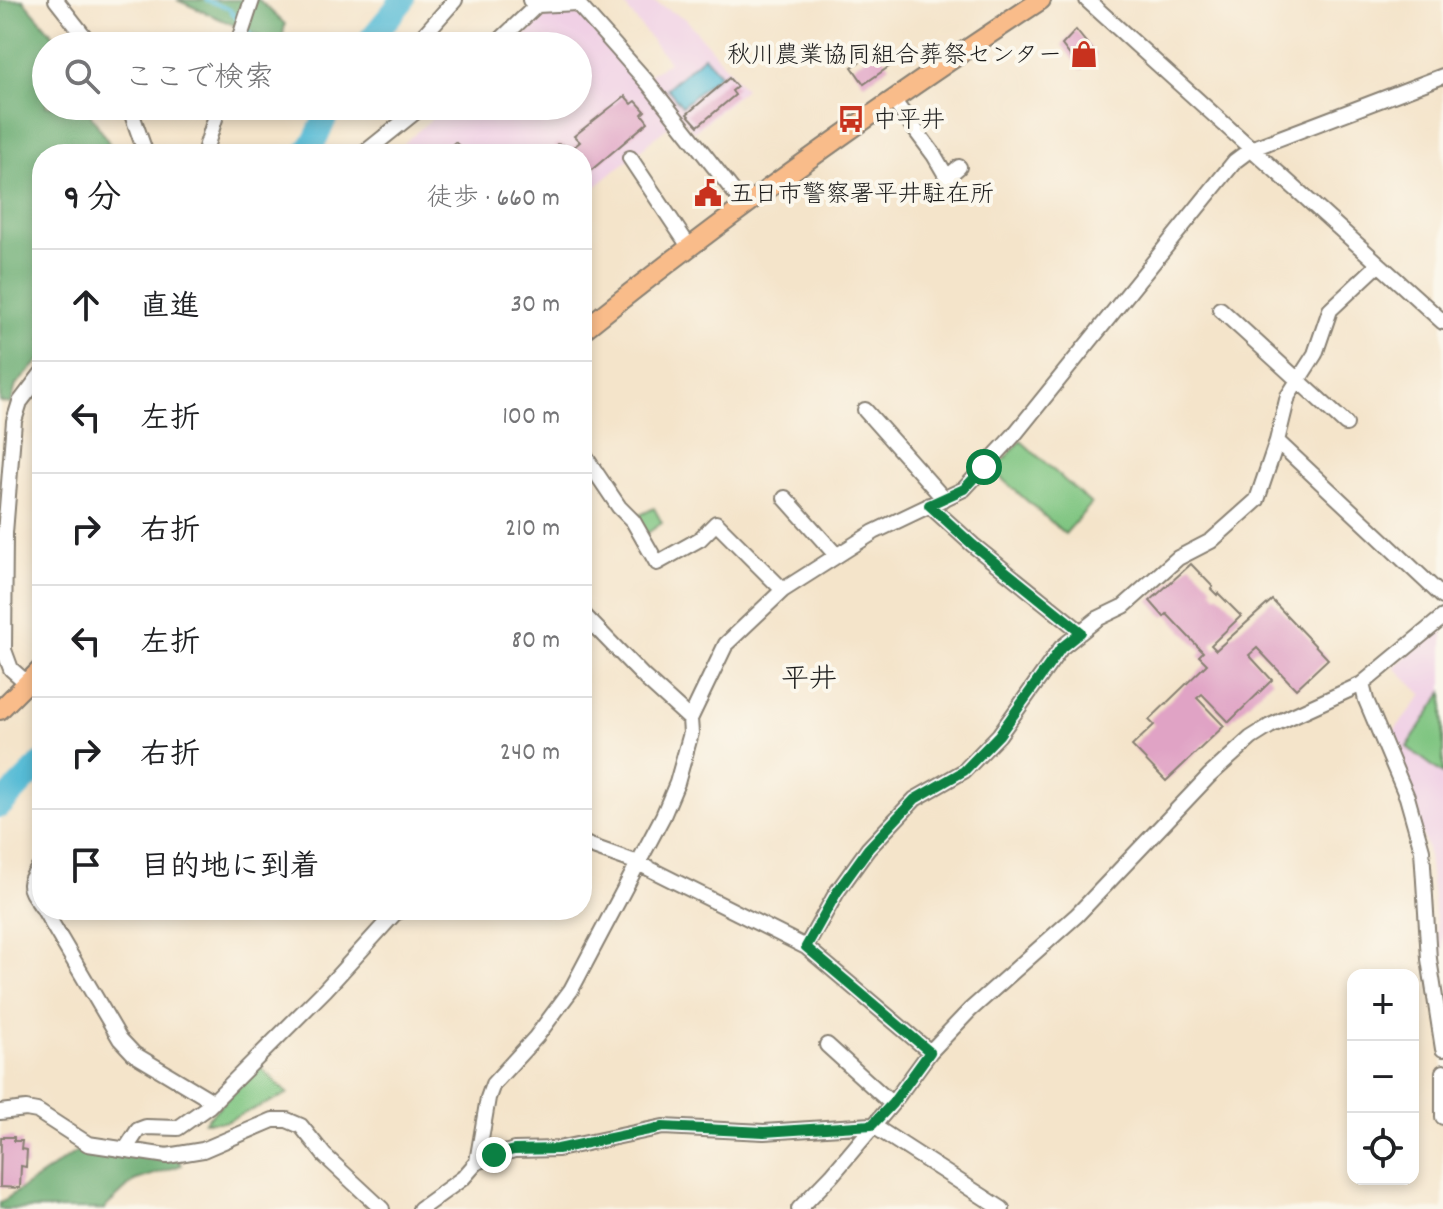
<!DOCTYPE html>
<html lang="ja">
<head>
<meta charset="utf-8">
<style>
  :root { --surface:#fff; --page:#f6f6f6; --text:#202124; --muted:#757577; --line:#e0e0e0 }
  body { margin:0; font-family:Dekko,"Klee One",sans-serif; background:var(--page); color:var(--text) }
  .controls { position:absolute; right:24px; bottom:24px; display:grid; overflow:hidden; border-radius:16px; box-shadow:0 4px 12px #0003 }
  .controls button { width:72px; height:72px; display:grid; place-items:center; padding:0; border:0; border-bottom:2px solid var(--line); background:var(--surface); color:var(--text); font:40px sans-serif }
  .stop { position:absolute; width:24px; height:24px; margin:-18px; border:6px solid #0b8043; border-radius:50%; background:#fff }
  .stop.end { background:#0b8043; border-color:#fff; box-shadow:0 2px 8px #0008 }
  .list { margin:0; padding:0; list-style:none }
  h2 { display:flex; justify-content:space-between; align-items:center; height:104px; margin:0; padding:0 32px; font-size:34px }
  h2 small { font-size:26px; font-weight:400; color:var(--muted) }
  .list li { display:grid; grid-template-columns:52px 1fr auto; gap:24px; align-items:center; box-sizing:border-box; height:112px; padding:0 32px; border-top:2px solid var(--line) }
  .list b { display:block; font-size:30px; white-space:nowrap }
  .list em { font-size:26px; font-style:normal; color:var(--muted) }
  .icon { flex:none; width:44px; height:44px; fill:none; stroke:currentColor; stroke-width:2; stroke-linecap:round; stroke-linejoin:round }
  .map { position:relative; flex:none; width:1443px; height:1209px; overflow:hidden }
  .search { position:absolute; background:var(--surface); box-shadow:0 4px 12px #0003; left:32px; top:32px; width:560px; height:88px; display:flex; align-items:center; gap:20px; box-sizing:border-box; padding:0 28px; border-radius:44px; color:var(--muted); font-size:30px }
  .panel { position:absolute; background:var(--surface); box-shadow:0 4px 12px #0003; left:32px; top:144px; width:560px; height:776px; border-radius:32px }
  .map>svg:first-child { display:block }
  .built { fill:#f0d0e5 }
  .green { fill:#7fc581; stroke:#4e704e; stroke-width:2 }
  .forest { fill:#67aa6f; stroke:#426346; stroke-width:2 }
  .water { fill:#56bbd5; stroke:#396c78; stroke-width:2 }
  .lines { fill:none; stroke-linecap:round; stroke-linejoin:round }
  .stream { stroke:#56bbd5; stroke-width:4 }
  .river { stroke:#56bbd5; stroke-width:24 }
  .building { fill:#e0a3c5 }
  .minor-casing { stroke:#888073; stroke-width:18 }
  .major-casing { stroke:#888073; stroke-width:22 }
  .minor { stroke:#fff; stroke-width:14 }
  .major { stroke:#f9bc8a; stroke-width:18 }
  .route { stroke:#0b8043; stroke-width:10 }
  .labels { text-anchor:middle; stroke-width:8; stroke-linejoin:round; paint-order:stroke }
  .poi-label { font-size:24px; fill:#1c1c1c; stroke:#fbf7ec; text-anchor:start }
  .quarter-label { font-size:28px; fill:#1c1c1c; stroke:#fbf7ec }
</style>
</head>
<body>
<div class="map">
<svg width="1443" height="1209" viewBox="0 0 1443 1209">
  <rect width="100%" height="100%" fill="#fbf7ec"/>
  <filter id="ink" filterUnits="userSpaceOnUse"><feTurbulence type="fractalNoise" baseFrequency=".0125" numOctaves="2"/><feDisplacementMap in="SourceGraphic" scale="16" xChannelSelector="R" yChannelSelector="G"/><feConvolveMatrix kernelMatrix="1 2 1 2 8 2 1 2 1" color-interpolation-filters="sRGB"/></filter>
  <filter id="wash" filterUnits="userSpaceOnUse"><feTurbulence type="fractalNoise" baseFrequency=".006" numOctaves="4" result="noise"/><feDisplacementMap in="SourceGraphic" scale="32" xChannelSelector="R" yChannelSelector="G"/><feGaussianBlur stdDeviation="1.8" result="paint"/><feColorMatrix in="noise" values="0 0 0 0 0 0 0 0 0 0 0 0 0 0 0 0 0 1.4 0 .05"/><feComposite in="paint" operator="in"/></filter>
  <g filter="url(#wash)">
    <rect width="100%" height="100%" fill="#f4e4ca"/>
    <path class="built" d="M 654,2 L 686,19 L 745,89 L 694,132 L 647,76 L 669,62 L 624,5 Z
      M 574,13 L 583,18 L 674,122 L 582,198 L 582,154 L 392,154 L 446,106 L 578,106 L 578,46 L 513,46 L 549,14 Z
      M 1443,624 L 1443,985 L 1427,848 L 1393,748 L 1393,732 L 1423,695 L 1394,667 Z"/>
    <path class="green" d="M 1021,441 L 1091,504 L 1065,534 L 993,471 Z
      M 654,508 L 662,523 L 646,534 L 636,517 Z
      M 1443,692 L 1443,774 L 1407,747 Z
      M 259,1066 L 288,1094 L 225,1122 L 204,1122 Z"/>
    <path class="forest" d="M 0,0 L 23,0 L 63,46 L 46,46 L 46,106 L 85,106 L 111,146 L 111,154 L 42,154 L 42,358 L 16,385 L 11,404 L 0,402 Z
      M 177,0 L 259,0 L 285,24 L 281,46 Z
      M 171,1146 L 182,1165 L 134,1181 L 104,1209 L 0,1209 L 0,1203 L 83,1147 Z"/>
    <path class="water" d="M 704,56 L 720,74 L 682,106 L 667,88 Z"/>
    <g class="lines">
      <path class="stream" d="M 206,0 L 229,9 L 240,22
        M 246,29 L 260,46"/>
      <path class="river" d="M 365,46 L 403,0
        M 305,154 L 315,140 L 331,106
        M 0,806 L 42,763"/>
    </g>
    <g id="blocks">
      <path class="building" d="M 1076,30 L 1096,55 L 1081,70 L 1062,45 Z
        M 878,49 L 890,66 L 864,84 L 852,67 Z
        M 729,78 L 737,87 L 732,91 L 735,95 L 698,126 L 687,114 Z
        M 625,96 L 632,104 L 636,101 L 645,111 L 642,114 L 648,122 L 582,178 L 582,154 L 550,154 L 557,144 L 564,145 L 569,151 L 580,142 L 574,136 Z
        M 455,142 L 468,154 L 441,154 Z
        M 1191,564 L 1213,587 L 1211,589 L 1217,595 L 1218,593 L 1241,616 L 1211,645 L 1216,650 L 1272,600 L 1328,659 L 1296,689 L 1257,648 L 1249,655 L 1272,680 L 1229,722 L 1202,694 L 1197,698 L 1224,726 L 1166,781 L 1132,746 L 1154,725 L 1149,720 L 1207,664 L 1199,656 L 1203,652 L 1167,614 L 1164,617 L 1150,601 Z
        M 1,1137 L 14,1137 L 14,1141 L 22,1141 L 21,1149 L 27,1150 L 26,1167 L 21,1166 L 20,1188 L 0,1187 Z"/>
    </g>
  </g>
  <g filter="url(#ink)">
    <use href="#blocks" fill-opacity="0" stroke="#888073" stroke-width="2"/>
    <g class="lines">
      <g class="minor-casing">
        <path id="minor" d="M 56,0 L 92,46
          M 530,0 L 537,5 L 577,3 L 648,83 L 745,206
          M 1087,0 L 1443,322
          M 237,46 L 252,0
          M 414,46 L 455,0
          M 494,46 L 537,5 L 539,0
          M 893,100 L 934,155 L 955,191
          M 129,106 L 146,154
          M 204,154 L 219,106
          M 363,154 L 419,109 L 427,106
          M 630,158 L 690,248
          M 946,178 L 959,167
          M 1220,309 L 1346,424
          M 865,410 L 944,499
          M 1277,441 L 1443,597
          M 582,452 L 619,507 L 633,521 L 657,563 L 700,539 L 716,523 L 783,590
          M 785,498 L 836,555
          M 929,505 L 973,545 L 1081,632
          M 582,613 L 645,678 L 690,719
          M 27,683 L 11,669 L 4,650 L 5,533 L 14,421 L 20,402 L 42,373
          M 1362,684 L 1366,700 L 1407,797 L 1422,850 L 1429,959 L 1443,1049
          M 582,843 L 638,863 L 806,947 L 930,1052
          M 42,864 C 25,886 27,885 42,907
          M 44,910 L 120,1039 L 134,1054 L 214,1102
          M 806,947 L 837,892 L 868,849 L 915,799 L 964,771 L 999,735 L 1061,648 L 1097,619 L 1124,606 L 1178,558 L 1211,541 L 1257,500 L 1277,441 L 1288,396 L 1315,354 L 1330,310 L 1379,264
          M 827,1045 L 892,1104
          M 1443,1072 L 1443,1117
          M 0,1112 L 26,1109 L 37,1111 L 88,1144 L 167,1156 L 203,1150 L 273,1120 L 287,1120 L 301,1126 L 325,1156 L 382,1209
          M 125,1150 L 138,1130 L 146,1127 L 178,1128 L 209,1106 L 325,990 L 395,913 L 402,910
          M 477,1162 L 514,1150 L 558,1149 L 663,1127 L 764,1132 L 872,1125 L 1002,1209
          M 420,1209 L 463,1178 L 477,1162 L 488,1098 L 493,1084 L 536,1037 L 571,990 L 663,816 L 677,783 L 691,733 L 690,719 L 726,644 L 783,590 L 874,532 L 964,489 L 1014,435 L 1235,161 L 1251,149 L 1443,76
          M 799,1209 L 832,1175 L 892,1104 L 930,1052 L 970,1010 L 1077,915 L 1209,776 L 1251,738 L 1270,726 L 1362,684 L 1443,617"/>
      </g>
      <g class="major-casing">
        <path id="major" d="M 582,331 C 729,213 884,103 1041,0
          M 0,710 L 42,668"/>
      </g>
      <use href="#minor" class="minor"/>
      <use href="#major" class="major"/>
    </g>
  </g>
  <g class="lines" filter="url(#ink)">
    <path class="route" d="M 494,1155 L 514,1150 L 558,1149 L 663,1127 L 764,1132 L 872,1125 L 892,1104 L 930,1052 L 806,947 L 837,892 L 868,849 L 915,799 L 964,771 L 999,735 L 1061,648 L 1081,632 L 973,545 L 929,505 L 964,489 L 984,467"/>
  </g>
  <defs>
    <g id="shop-bare" transform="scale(2.16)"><path d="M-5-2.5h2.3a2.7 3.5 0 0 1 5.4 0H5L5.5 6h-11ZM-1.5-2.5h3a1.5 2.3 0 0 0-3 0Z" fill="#c8321e" stroke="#fbf7ec" stroke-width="2.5" paint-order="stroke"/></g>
    <g id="bus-bare" transform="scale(2.16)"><path d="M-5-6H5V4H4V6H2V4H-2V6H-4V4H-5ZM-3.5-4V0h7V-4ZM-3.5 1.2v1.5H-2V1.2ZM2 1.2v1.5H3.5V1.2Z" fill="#c8321e" stroke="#fbf7ec" stroke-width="2.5" paint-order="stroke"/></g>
    <g id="civic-bare" transform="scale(2.16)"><path d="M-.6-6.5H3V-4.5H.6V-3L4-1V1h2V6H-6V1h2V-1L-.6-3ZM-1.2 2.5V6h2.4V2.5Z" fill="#c8321e" stroke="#fbf7ec" stroke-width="2.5" paint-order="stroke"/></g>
  </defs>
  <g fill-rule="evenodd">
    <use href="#shop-bare" x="1084" y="54"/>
    <use href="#bus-bare" x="851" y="119"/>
    <use href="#civic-bare" x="708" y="193"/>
  </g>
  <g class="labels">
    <g class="poi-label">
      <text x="1062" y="62" text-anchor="end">秋川農業協同組合葬祭センター</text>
      <text x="873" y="127">中平井</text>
      <text x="730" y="201">五日市警察署平井駐在所</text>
    </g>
    <g class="quarter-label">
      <text x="809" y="687">平井</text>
    </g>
  </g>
</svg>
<div class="controls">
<button>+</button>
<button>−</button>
<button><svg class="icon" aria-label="locate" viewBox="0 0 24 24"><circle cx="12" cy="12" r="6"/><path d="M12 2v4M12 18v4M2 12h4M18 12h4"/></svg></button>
</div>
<div class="stop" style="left:984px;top:467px"></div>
<div class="stop end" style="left:494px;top:1155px"></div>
<div class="search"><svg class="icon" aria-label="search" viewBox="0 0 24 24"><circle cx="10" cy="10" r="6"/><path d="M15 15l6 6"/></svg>ここで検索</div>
<section class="panel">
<h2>9 分<small>徒歩 · 660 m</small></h2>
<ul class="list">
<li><svg class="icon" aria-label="ahead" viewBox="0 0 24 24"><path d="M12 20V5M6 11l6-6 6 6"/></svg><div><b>直進</b></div><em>30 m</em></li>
<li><svg class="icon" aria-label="left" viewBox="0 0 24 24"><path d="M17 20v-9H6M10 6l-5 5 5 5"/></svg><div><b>左折</b></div><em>100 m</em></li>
<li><svg class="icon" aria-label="right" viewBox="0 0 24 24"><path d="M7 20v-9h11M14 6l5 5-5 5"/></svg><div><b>右折</b></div><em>210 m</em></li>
<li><svg class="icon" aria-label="left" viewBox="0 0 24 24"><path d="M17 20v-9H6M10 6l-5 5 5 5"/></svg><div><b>左折</b></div><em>80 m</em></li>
<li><svg class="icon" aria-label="right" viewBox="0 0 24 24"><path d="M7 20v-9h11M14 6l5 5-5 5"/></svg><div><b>右折</b></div><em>240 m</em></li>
<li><svg class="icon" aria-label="arrive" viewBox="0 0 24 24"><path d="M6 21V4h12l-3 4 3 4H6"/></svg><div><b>目的地に到着</b></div></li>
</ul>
</section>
</div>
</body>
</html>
